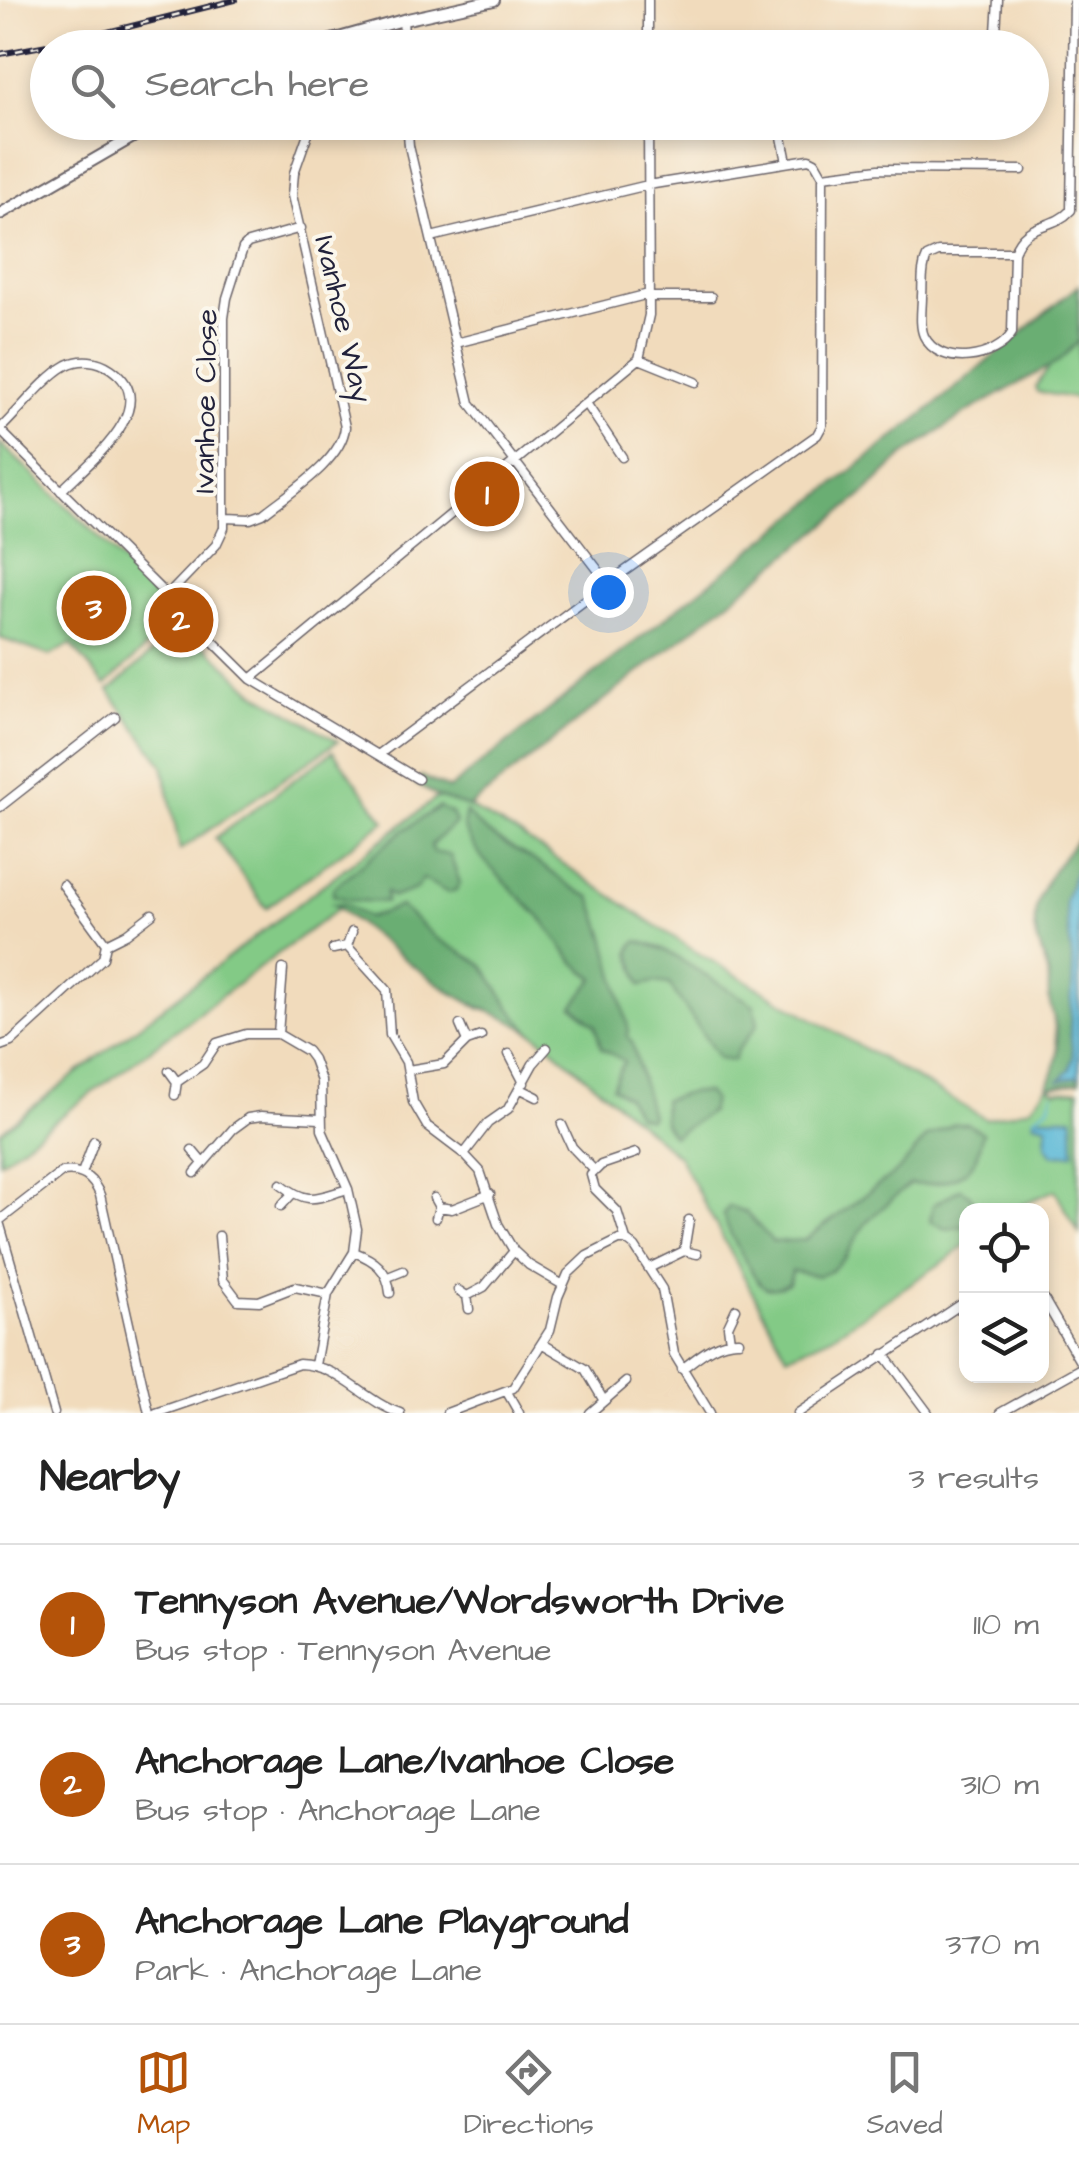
<!DOCTYPE html>
<html lang="en">
<head>
<meta charset="utf-8">
<style>
  :root { --surface:#fff; --page:#f6f6f6; --text:#222; --muted:#767676; --line:#e0e0e0; --accent:#b45309 }
  body { margin:0; font-family:"Architects Daughter",sans-serif; background:var(--page); color:var(--text) }
  .controls { position:absolute; right:30px; bottom:30px; display:grid; overflow:hidden; border-radius:20px; box-shadow:0 5px 15px #0003 }
  .controls button { width:90px; height:90px; display:grid; place-items:center; padding:0; border:0; border-bottom:2px solid var(--line); background:var(--surface); color:var(--text); font:50px sans-serif }
  .you { position:absolute; left:608px; top:592px; width:35px; height:35px; margin:-25px; border:8px solid #fff; border-radius:50%; background:#1a73e8; box-shadow:0 0 0 15px #1a73e833 }
  .badge { display:grid; place-items:center; width:65px; height:65px; border-radius:50%; background:var(--accent); color:#fff; font-size:32px; font-weight:700 }
  .pin { position:absolute; translate:-50% -50%; border:5px solid #fff; box-shadow:0 2px 10px #0006 }
  .list { margin:0; padding:0; list-style:none }
  h2 { display:flex; justify-content:space-between; align-items:center; height:130px; margin:0; padding:0 40px; font-size:42px }
  h2 small { font-size:32px; font-weight:400; color:var(--muted) }
  .list li { display:grid; grid-template-columns:65px 1fr auto; gap:30px; align-items:center; box-sizing:border-box; height:160px; padding:0 40px; border-top:2px solid var(--line) }
  .list b { display:block; font-size:38px; white-space:nowrap }
  .list p { margin:0; font-size:32px; white-space:nowrap; color:var(--muted) }
  .list em { font-size:32px; font-style:normal; color:var(--muted) }
  .icon { flex:none; width:55px; height:55px; fill:none; stroke:currentColor; stroke-width:2; stroke-linecap:round; stroke-linejoin:round }
  .map { position:relative; flex:none; width:1079px; height:1413px; overflow:hidden }
  .search { position:absolute; background:var(--surface); box-shadow:0 5px 15px #0003; left:30px; right:30px; top:30px; height:110px; display:flex; align-items:center; gap:25px; box-sizing:border-box; padding:0 35px; border-radius:55px; color:var(--muted); font-size:38px }
  .sheet { height:610px; background:var(--surface) }
  nav { display:flex; justify-content:space-around; align-items:center; box-sizing:border-box; height:140px; border-top:2px solid var(--line); background:var(--surface); font-size:28px; color:var(--muted) }
  nav a { display:grid; justify-items:center; gap:5px }
  nav .on { color:var(--accent) }
  .map>svg:first-child { display:block }
  .green { fill:#83ca86; stroke:#527660; stroke-width:2.5 }
  .forest { fill:#6aae73; stroke:#466857; stroke-width:2.5 }
  .water { fill:#58b7d6; stroke:#3d6c88; stroke-width:2.5 }
  .lines { fill:none; stroke-linecap:round; stroke-linejoin:round }
  .stream { stroke:#58b7d6; stroke-width:2.5 }
  .street-casing { stroke:#6a6368; stroke-width:11 }
  .secondary-casing { stroke:#6a6368; stroke-width:14 }
  .street { stroke:#fff; stroke-width:8 }
  .secondary { stroke:#fff; stroke-width:10 }
  .rail-casing { stroke:#22223b; stroke-width:6 }
  .rail { stroke:#fbf7ec; stroke-width:2.5; stroke-dasharray:8; stroke-linecap:butt }
  .labels { text-anchor:middle; stroke-width:8; stroke-linejoin:round; paint-order:stroke }
  .street-label { font-size:30px; fill:#22223b; stroke:#fbf7ec }
</style>
</head>
<body>
<div class="map">
<svg width="1079" height="1413" viewBox="0 0 1079 1413">
  <rect width="100%" height="100%" fill="#fbf7ec"/>
  <filter id="ink" filterUnits="userSpaceOnUse"><feTurbulence type="fractalNoise" baseFrequency=".01" numOctaves="2"/><feDisplacementMap in="SourceGraphic" scale="20" xChannelSelector="R" yChannelSelector="G"/><feConvolveMatrix kernelMatrix="1 2 1 2 8 2 1 2 1" color-interpolation-filters="sRGB"/></filter>
  <filter id="wash" filterUnits="userSpaceOnUse"><feTurbulence type="fractalNoise" baseFrequency=".0048" numOctaves="4" result="noise"/><feDisplacementMap in="SourceGraphic" scale="40" xChannelSelector="R" yChannelSelector="G"/><feGaussianBlur stdDeviation="2.25" result="paint"/><feColorMatrix in="noise" values="0 0 0 0 0 0 0 0 0 0 0 0 0 0 0 0 0 1.4 0 .05"/><feComposite in="paint" operator="in"/></filter>
  <g filter="url(#wash)">
    <rect width="100%" height="100%" fill="#f1dbbc"/>
    <path class="green" d="M 1079,340 L 1079,399 L 1037,392 L 1035,387 L 1052,364 Z
      M 0,443 L 90,528 L 176,619 L 105,686 L 71,644 L 50,656 L 0,638 Z
      M 183,625 L 254,692 L 338,741 L 180,850 L 163,765 L 109,691 Z
      M 333,751 L 385,821 L 266,908 L 215,838 Z
      M 438,797 L 469,807 L 521,836 L 693,950 L 986,1119 L 1030,1108 L 1047,1087 L 1059,1063 L 1048,972 L 1034,930 L 1037,906 L 1055,867 L 1079,837 L 1079,1082 L 1049,1087 L 1055,1091 L 1079,1090 L 1079,1233 L 1055,1190 L 1009,1210 L 966,1210 L 966,1244 L 955,1254 L 832,1336 L 787,1356 L 679,1157 L 544,1041 L 514,1019 L 481,1009 L 450,992 L 339,908 L 0,1162 L 0,1132 Z"/>
    <path class="forest" d="M 1079,285 L 1079,341 L 1059,361 L 966,413 L 903,456 L 862,496 L 469,807 L 438,797 L 416,784 L 421,776 L 449,789 L 937,403 Z
      M 439,807 L 451,813 L 455,823 L 431,845 L 433,852 L 450,855 L 460,883 L 456,890 L 448,893 L 423,879 L 416,889 L 393,897 L 386,892 L 386,902 C 367,901 351,902 333,895 L 333,888 L 401,832 Z
      M 466,812 C 489,840 515,847 544,867 C 560,879 572,889 591,897 L 605,937 L 629,1031 L 627,1036 L 632,1042 L 651,1116 L 648,1119 L 637,1115 L 627,1097 L 612,1087 L 624,1061 L 601,1048 L 595,1025 L 573,1006 L 595,978 C 570,964 560,941 542,920 C 519,893 472,857 463,825 Z
      M 1079,837 L 1079,1082 L 1047,1087 C 1062,1055 1060,1037 1050,1004 C 1047,994 1050,982 1048,972 C 1042,948 1030,930 1037,904 C 1045,877 1062,858 1079,837 Z
      M 333,904 L 346,904 L 368,918 L 400,906 L 436,938 L 483,965 L 511,1009 L 532,1033 C 508,1016 480,1010 455,994 C 412,968 373,934 333,904 Z
      M 638,941 L 663,949 L 754,1005 L 758,1024 L 737,1051 L 734,1060 L 719,1058 L 669,984 L 655,982 L 641,985 L 630,953 L 633,944 Z
      M 691,1092 L 706,1092 L 713,1100 L 710,1112 L 673,1136 L 664,1123 L 663,1100 Z
      M 954,1124 L 968,1124 L 983,1133 C 980,1141 979,1150 976,1157 C 967,1180 930,1187 910,1184 L 867,1221 L 845,1257 L 831,1271 L 818,1276 L 792,1271 L 789,1283 C 781,1286 774,1290 766,1288 C 755,1284 726,1227 723,1214 L 729,1206 L 746,1212 L 773,1242 L 805,1240 L 900,1169 L 927,1137 Z
      M 960,1189 L 969,1194 L 980,1210 L 966,1210 L 966,1226 L 946,1229 L 930,1221 L 933,1205 Z"/>
    <path class="water" d="M 1079,859 L 1079,1076 L 1060,1080 L 1070,1069 L 1073,1057 L 1070,1030 L 1073,967 L 1065,901 Z
      M 1034,1117 L 1073,1117 L 1074,1153 L 1053,1155 L 1046,1145 L 1047,1125 L 1034,1122 Z"/>
    <g class="lines">
      <path class="stream" d="M 1035,1117 L 1049,1107 L 1053,1094"/>
    </g>
  </g>
  <g filter="url(#ink)">
    <g class="lines">
      <g class="street-casing">
        <path id="street" d="M 648,0 L 648,48
          M 403,20 L 405,48
          M 995,48 L 998,0
          M 407,122 L 409,146 L 470,403 L 608,583
          M 779,122 L 787,162
          M 823,176 L 879,169 L 1022,170
          M 1014,252 L 938,252 L 927,257 C 921,269 923,283 922,296 C 922,308 919,325 924,336 C 940,369 997,359 1012,333 L 1014,252 C 1026,220 1052,231 1071,210 L 1074,0
          M 649,297 L 711,297
          M 456,343 L 649,294
          M 639,359 L 696,382
          M 586,403 L 622,457
          M 0,429 C 19,411 45,377 67,365 C 81,358 98,360 111,369 C 165,406 87,464 61,491
          M 0,430 L 251,679 L 418,779
          M 226,518 L 250,519 L 263,514 C 289,493 342,461 345,427 L 292,195 L 294,173 L 312,122
          M 167,596 L 216,545 L 224,528 L 224,318 L 227,298 L 243,248 L 248,243 L 301,228
          M 251,679 L 639,359 L 649,315 L 648,122
          M 378,755 L 608,583 L 817,435 L 822,426 L 823,176 L 815,162 L 809,159 L 648,185 L 431,237
          M 0,807 L 115,717
          M 106,944 L 126,934 L 152,914
          M 347,946 L 387,990 L 390,1035 L 406,1062 L 413,1102 L 427,1126 L 464,1154 L 480,1171 L 498,1224 L 514,1251 L 529,1265 L 563,1285
          M 333,949 L 347,946 L 352,932
          M 460,1025 L 467,1041
          M 278,1034 L 283,969
          M 0,1046 L 11,1042 L 103,958 L 106,944 L 63,885
          M 509,1054 L 524,1083
          M 408,1070 L 444,1064 L 467,1041 L 481,1036
          M 169,1071 L 177,1082 L 175,1095
          M 177,1082 L 203,1064 L 217,1043 L 246,1034 L 278,1034 L 307,1051 L 313,1059 L 321,1081 L 322,1130 L 348,1189 L 357,1229 L 354,1252 L 328,1294 L 315,1365
          M 521,1089 L 537,1097
          M 562,1125 L 572,1147 L 594,1170
          M 192,1150 L 202,1162
          M 636,1153 L 601,1165 L 591,1175 L 595,1189 L 617,1211 L 626,1240 L 635,1247 L 662,1289 L 674,1354 L 710,1413
          M 464,1154 L 488,1123 L 508,1109 L 533,1064 L 547,1048
          M 82,1173 L 94,1141
          M 195,1173 L 233,1129 L 248,1118 L 261,1116 L 320,1119
          M 281,1184 C 309,1206 316,1198 348,1189
          M 434,1198 L 439,1207 L 436,1218
          M 281,1206 L 293,1193
          M 439,1207 L 452,1209 L 490,1194
          M 0,1220 L 62,1172 C 82,1169 93,1178 100,1195 L 149,1413
          M 689,1220 L 684,1251 L 697,1254
          M 0,1225 L 54,1413
          M 219,1236 L 223,1280 L 238,1300 L 259,1301 L 295,1287 L 328,1294
          M 354,1252 C 375,1260 388,1270 390,1293
          M 649,1268 L 684,1251
          M 388,1277 L 403,1271
          M 458,1290 L 467,1296 L 469,1309
          M 467,1296 L 484,1287 L 514,1251
          M 1042,1296 L 1079,1360
          M 730,1341 L 728,1326 L 736,1309
          M 543,1344 L 585,1369 L 604,1401
          M 884,1354 L 928,1413
          M 682,1369 C 699,1356 717,1340 739,1341
          M 507,1392 L 519,1413
          M 156,1413 L 299,1364 C 340,1365 363,1401 400,1413
          M 447,1413 L 513,1388 L 550,1330 L 558,1297 L 568,1274 L 587,1256 L 619,1240 L 626,1240
          M 590,1413 L 626,1382
          M 798,1413 L 966,1301
          M 1000,1413 L 1079,1369"/>
      </g>
      <g class="secondary-casing">
        <path id="secondary" d="M 303,48 L 403,20 L 494,0
          M 0,214 L 159,122"/>
      </g>
      <use href="#street" class="street"/>
      <use href="#secondary" class="secondary"/>
      <g class="rail-casing">
        <path id="rail" d="M 0,54 L 84,38 L 235,0"/>
      </g>
      <use href="#rail" class="rail"/>
    </g>
  </g>
  <g class="labels">
    <g class="street-label">
      <text transform="translate(344 319) rotate(77)" y="10">Ivanhoe Way</text>
      <text transform="translate(205 401) rotate(-89)" y="10">Ivanhoe Close</text>
    </g>
  </g>
</svg>
<div class="controls">
<button><svg class="icon" aria-label="locate" viewBox="0 0 24 24"><circle cx="12" cy="12" r="6"/><path d="M12 2v4M12 18v4M2 12h4M18 12h4"/></svg></button>
<button><svg class="icon" aria-label="layers" viewBox="0 0 24 24"><path d="M12 4l9 5-9 5-9-5zM3 14l9 5 9-5"/></svg></button>
</div>
<div class="you"></div>
<div class="pin badge" style="left:487px;top:494px">1</div>
<div class="pin badge" style="left:181px;top:620px">2</div>
<div class="pin badge" style="left:94px;top:608px">3</div>
<div class="search"><svg class="icon" aria-label="search" viewBox="0 0 24 24"><circle cx="10" cy="10" r="6"/><path d="M15 15l6 6"/></svg>Search here</div>
</div>
<section class="sheet">
<h2>Nearby<small>3 results</small></h2>
<ul class="list">
<li><span class="badge">1</span><div><b>Tennyson Avenue/Wordsworth Drive</b><p>Bus stop · Tennyson Avenue</p></div><em>110 m</em></li>
<li><span class="badge">2</span><div><b>Anchorage Lane/Ivanhoe Close</b><p>Bus stop · Anchorage Lane</p></div><em>310 m</em></li>
<li><span class="badge">3</span><div><b>Anchorage Lane Playground</b><p>Park · Anchorage Lane</p></div><em>370 m</em></li>
</ul>
</section>
<nav>
<a class="on"><svg class="icon" aria-label="map" viewBox="0 0 24 24"><path d="M3 6l6-2 6 2 6-2v14l-6 2-6-2-6 2zM9 4v14M15 6v14"/></svg>Map</a>
<a><svg class="icon" aria-label="directions" viewBox="0 0 24 24"><path d="M12 3l9 9-9 9-9-9zM9 14v-3h6M13 9l2 2-2 2"/></svg>Directions</a>
<a><svg class="icon" aria-label="saved" viewBox="0 0 24 24"><path d="M7 4h10v16l-5-4-5 4z"/></svg>Saved</a>
</nav>
</body>
</html>
